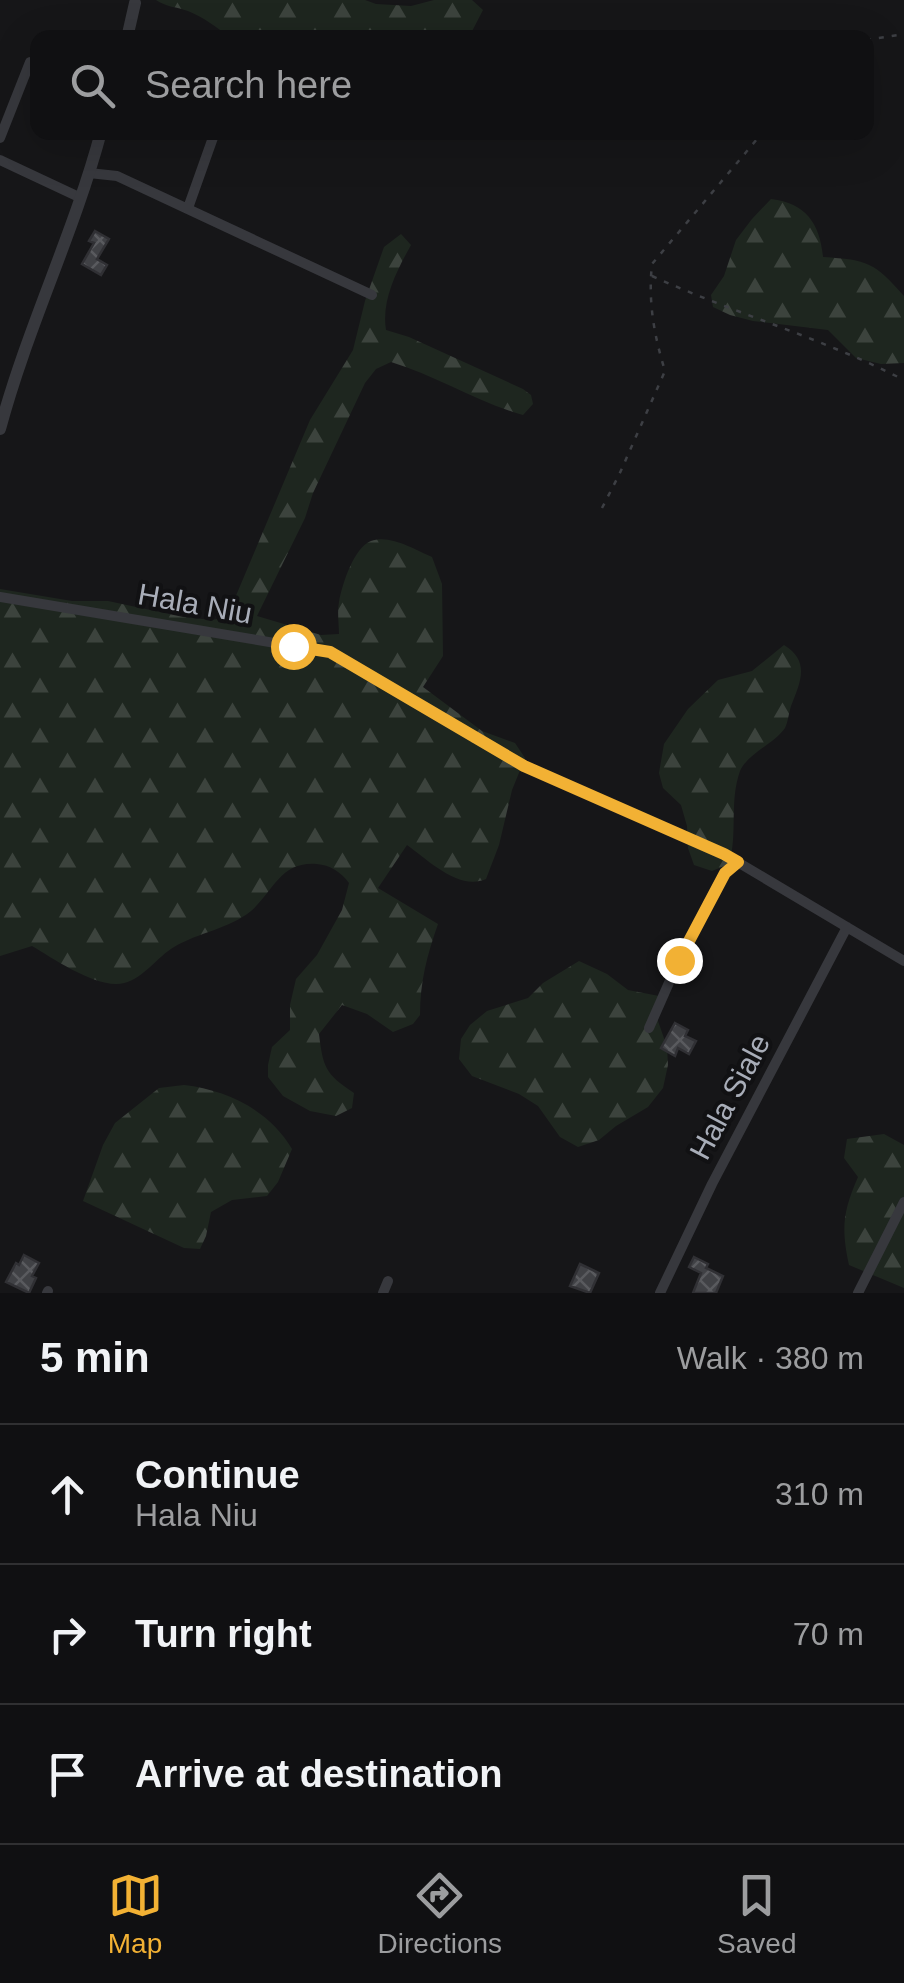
<!DOCTYPE html>
<html lang="en">
<head>
<meta charset="utf-8">
<style>
  :root { --surface:#101012; --page:#1e1e20; --text:#f1f3f6; --muted:#9c9d9f; --line:#303032; --accent:#f2b134 }
  body { margin:0; font-family:Helvetica,sans-serif; background:var(--page); color:var(--text) }
  .stop { position:absolute; width:30px; height:30px; margin:-22px; border:8px solid #f2b134; border-radius:50%; background:#fff }
  .stop.end { background:#f2b134; border-color:#fff; box-shadow:0 2px 10px #0008 }
  .list { margin:0; padding:0; list-style:none }
  h2 { display:flex; justify-content:space-between; align-items:center; height:130px; margin:0; padding:0 40px; font-size:42px }
  h2 small { font-size:32px; font-weight:400; color:var(--muted) }
  .list li { display:grid; grid-template-columns:65px 1fr auto; gap:30px; align-items:center; box-sizing:border-box; height:140px; padding:0 40px; border-top:2px solid var(--line) }
  .list b { display:block; font-size:38px; white-space:nowrap }
  .list p { margin:0; font-size:32px; white-space:nowrap; color:var(--muted) }
  .list em { font-size:32px; font-style:normal; color:var(--muted) }
  .icon { flex:none; width:55px; height:55px; fill:none; stroke:currentColor; stroke-width:2; stroke-linecap:round; stroke-linejoin:round }
  .map { position:relative; flex:none; width:904px; height:1293px; overflow:hidden }
  .search { position:absolute; background:var(--surface); box-shadow:0 10px 40px #0002; left:30px; right:30px; top:30px; height:110px; display:flex; align-items:center; gap:25px; box-sizing:border-box; padding:0 35px; border-radius:20px; color:var(--muted); font-size:38px }
  .sheet { height:550px; background:var(--surface) }
  nav { display:flex; justify-content:space-around; align-items:center; box-sizing:border-box; height:140px; border-top:2px solid var(--line); background:var(--surface); font-size:28px; color:var(--muted) }
  nav a { display:grid; justify-items:center; gap:5px }
  nav .on { color:var(--accent) }
  .map>svg:first-child { display:block }
  .forest { fill:url(#forest-firs) }
  .building { fill:url(#building-cross-hatch); stroke:#303034; stroke-width:2.5 }
  .lines { fill:none; stroke-linecap:round; stroke-linejoin:round }
  .path { stroke:#3d3f44; stroke-width:2.5; stroke-dasharray:5 8; stroke-linecap:butt }
  .minor { stroke:#37383d; stroke-width:10 }
  .tertiary { stroke:#37383d; stroke-width:12 }
  .route { stroke:#f2b134; stroke-width:12 }
  .labels { text-anchor:middle; stroke-width:8; stroke-linejoin:round; paint-order:stroke }
  .street-label { font-size:30px; fill:#a8adb8; stroke:#111113 }
</style>
</head>
<body>
<div class="map">
<svg width="904" height="1293" viewBox="0 0 904 1293">
  <defs>
    <pattern id="forest-firs" width="22" height="20" patternUnits="userSpaceOnUse" patternTransform="scale(2.5)"><rect width="22" height="20" fill="#1e261f"/><path d="M5 1l3.5 6h-7zM16 11l3.5 6h-7z" fill="#3c433d"/></pattern>
    <pattern id="building-cross-hatch" width="8" height="8" patternUnits="userSpaceOnUse" patternTransform="scale(2.5)"><rect width="8" height="8" fill="#404145"/><path d="M0 0l8 8M0 8l8-8" fill="none" stroke="#595a5e"/></pattern>
  </defs>
  <rect width="100%" height="100%" fill="#161618"/>
  <path class="forest" d="M 156,0 L 365,0 L 376,4 L 411,6 L 434,0 L 472,0 L 483,10 L 469,37 L 230,38 C 217,27 203,17 188,11 C 177,7 166,7 156,0 Z
    M 771,199 C 806,203 820,224 823,257 C 868,260 874,262 904,296 L 904,363 L 881,364 L 856,358 L 828,330 L 753,321 L 730,315 L 713,307 L 711,295 L 724,276 L 736,240 L 752,219 Z
    M 401,234 L 411,245 C 397,270 381,301 386,330 L 409,337 L 523,389 L 531,395 L 533,404 L 523,415 C 477,402 437,376 391,362 L 376,369 L 365,383 L 313,493 L 305,518 L 257,616 L 321,635 L 339,634 C 339,624 337,612 339,602 C 342,585 354,547 371,541 C 390,534 415,550 432,557 L 442,584 L 443,656 L 423,687 L 482,731 L 515,743 L 525,758 L 512,790 L 499,845 L 486,879 C 459,891 428,860 407,845 L 378,888 L 438,924 C 427,955 420,982 420,1015 L 413,1024 L 393,1032 L 367,1014 L 342,1005 L 319,1034 C 323,1067 325,1074 354,1093 L 352,1108 L 336,1116 L 310,1111 L 283,1096 L 268,1077 L 268,1065 L 272,1047 L 290,1030 L 290,1005 L 296,979 L 317,955 L 342,910 L 349,883 C 341,872 330,865 317,864 C 280,861 274,891 251,911 C 229,929 199,932 174,947 C 157,957 144,978 124,983 C 99,990 54,959 32,946 L 0,956 L 0,589 L 72,601 L 108,601 L 183,617 L 212,620 L 227,617 L 310,420 L 353,350 L 365,301 L 384,247 Z
    M 784,645 C 810,661 801,681 791,706 C 789,712 788,722 785,728 C 774,744 748,753 740,771 C 729,801 738,834 729,864 L 712,871 L 694,865 L 688,848 L 687,826 L 681,805 L 663,788 L 659,773 L 664,744 L 688,709 L 718,680 L 752,671 Z
    M 579,961 L 607,974 L 628,990 L 659,996 L 658,1021 L 667,1047 L 668,1065 L 663,1088 L 648,1107 L 616,1126 L 599,1140 L 578,1147 L 560,1137 L 538,1106 L 519,1094 L 472,1076 L 459,1059 L 461,1039 L 470,1025 L 487,1011 L 528,998 L 543,983 Z
    M 184,1085 C 227,1090 269,1110 292,1149 L 278,1182 L 267,1196 L 232,1200 L 211,1212 L 206,1236 L 200,1249 L 184,1248 L 83,1201 L 103,1145 L 115,1123 L 159,1088 Z
    M 884,1134 L 904,1145 L 904,1288 L 849,1265 C 841,1227 843,1212 858,1177 L 844,1158 L 847,1139 Z"/>
  <path class="building" d="M 95,231 L 109,239 L 97,259 L 107,265 L 101,275 L 82,264 L 94,243 L 89,241 Z
    M 675,1023 L 688,1030 L 685,1036 L 696,1041 L 689,1054 L 678,1048 L 675,1056 L 661,1048 Z
    M 24,1255 L 39,1263 L 32,1276 L 36,1278 L 29,1293 L 6,1282 L 16,1263 L 19,1265 Z
    M 694,1257 L 708,1264 L 706,1268 L 723,1276 L 716,1293 L 693,1293 L 701,1273 L 689,1267 Z
    M 580,1264 L 599,1273 L 590,1293 L 570,1286 Z"/>
  <g class="lines">
    <path class="path" d="M 866,40 L 904,34
      M 652,276 C 736,314 822,338 904,380
      M 602,508 L 619,475 L 665,371 C 654,335 648,302 652,264 L 763,132"/>
    <path class="minor" d="M 0,138 L 30,62
      M 0,160 L 81,198
      M 89,173 L 117,176 L 372,295
      M 188,208 L 215,132
      M 0,597 L 329,652 L 523,766 L 724,854 L 904,961
      M 649,1028 L 679,960 L 719,883 L 725,873 L 738,862
      M 47,1293 L 48,1291
      M 383,1293 L 388,1281
      M 660,1293 L 712,1184 L 847,927
      M 858,1293 L 904,1202"/>
    <path class="tertiary" d="M 127,38 L 135,3
      M 0,429 C 27,328 74,233 101,132"/>
  </g>
  <g class="lines">
    <path class="route" d="M 293,646 L 330,652 L 524,766 L 724,854 L 738,862 L 725,873 L 679,960"/>
  </g>
  <g class="labels">
    <g class="street-label">
      <text transform="translate(195 604) rotate(10)" y="10">Hala Niu</text>
      <text transform="translate(730 1097) rotate(-62)" y="10">Hala Siale</text>
    </g>
  </g>
</svg>
<div class="stop" style="left:293px;top:646px"></div>
<div class="stop end" style="left:679px;top:960px"></div>
<div class="search"><svg class="icon" aria-label="search" viewBox="0 0 24 24"><circle cx="10" cy="10" r="6"/><path d="M15 15l6 6"/></svg>Search here</div>
</div>
<section class="sheet">
<h2>5 min<small>Walk · 380 m</small></h2>
<ul class="list">
<li><svg class="icon" aria-label="ahead" viewBox="0 0 24 24"><path d="M12 20V5M6 11l6-6 6 6"/></svg><div><b>Continue</b><p>Hala Niu</p></div><em>310 m</em></li>
<li><svg class="icon" aria-label="right" viewBox="0 0 24 24"><path d="M7 20v-9h11M14 6l5 5-5 5"/></svg><div><b>Turn right</b></div><em>70 m</em></li>
<li><svg class="icon" aria-label="arrive" viewBox="0 0 24 24"><path d="M6 21V4h12l-3 4 3 4H6"/></svg><div><b>Arrive at destination</b></div></li>
</ul>
</section>
<nav>
<a class="on"><svg class="icon" aria-label="map" viewBox="0 0 24 24"><path d="M3 6l6-2 6 2 6-2v14l-6 2-6-2-6 2zM9 4v14M15 6v14"/></svg>Map</a>
<a><svg class="icon" aria-label="directions" viewBox="0 0 24 24"><path d="M12 3l9 9-9 9-9-9zM9 14v-3h6M13 9l2 2-2 2"/></svg>Directions</a>
<a><svg class="icon" aria-label="saved" viewBox="0 0 24 24"><path d="M7 4h10v16l-5-4-5 4z"/></svg>Saved</a>
</nav>
</body>
</html>
